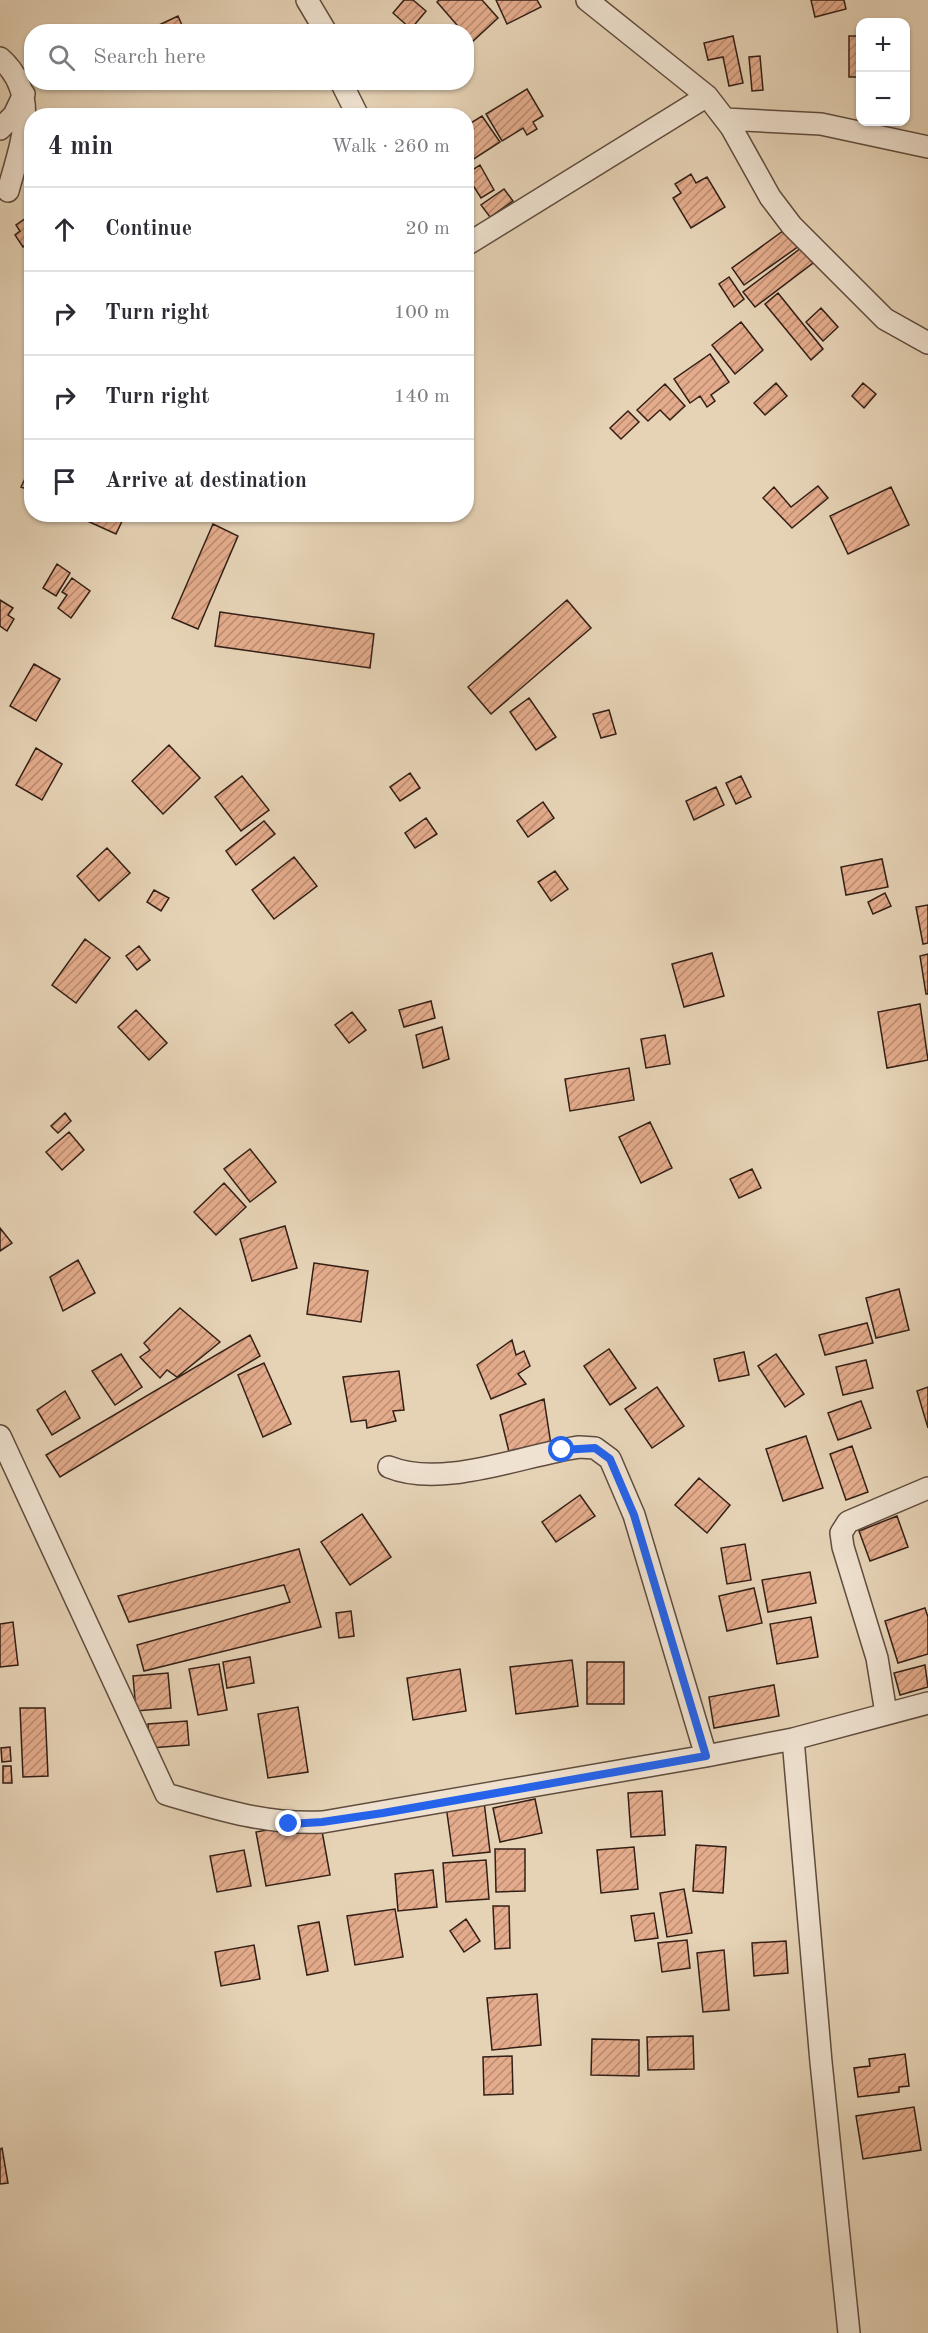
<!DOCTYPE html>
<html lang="en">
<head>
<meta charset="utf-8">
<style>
  :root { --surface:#fff; --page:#f2f2f3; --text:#2b2b33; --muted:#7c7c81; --line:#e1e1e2 }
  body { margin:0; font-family:"Old Standard TT",serif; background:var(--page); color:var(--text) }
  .controls { position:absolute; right:18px; top:18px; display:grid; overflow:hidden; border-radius:12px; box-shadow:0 2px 4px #0004 }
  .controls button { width:54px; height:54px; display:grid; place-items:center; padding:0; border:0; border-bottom:2px solid var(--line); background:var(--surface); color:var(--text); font:30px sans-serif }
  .stop { position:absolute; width:18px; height:18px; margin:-14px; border:4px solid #2563eb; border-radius:50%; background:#fff }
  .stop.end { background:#2563eb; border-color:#fff; box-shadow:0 2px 6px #0008 }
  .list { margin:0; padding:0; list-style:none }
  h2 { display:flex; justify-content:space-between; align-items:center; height:78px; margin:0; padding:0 24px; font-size:26px }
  h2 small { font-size:20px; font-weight:400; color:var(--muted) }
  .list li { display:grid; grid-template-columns:39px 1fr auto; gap:18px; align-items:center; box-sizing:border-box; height:84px; padding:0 24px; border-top:2px solid var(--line) }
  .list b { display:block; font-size:22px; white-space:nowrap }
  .list em { font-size:20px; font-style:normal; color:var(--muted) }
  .icon { flex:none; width:33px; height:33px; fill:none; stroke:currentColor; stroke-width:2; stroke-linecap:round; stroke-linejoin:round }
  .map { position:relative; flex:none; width:928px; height:2333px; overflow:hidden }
  .search { position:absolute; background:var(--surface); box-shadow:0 2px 4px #0004; left:24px; top:24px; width:450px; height:66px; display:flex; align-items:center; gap:15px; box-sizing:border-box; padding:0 21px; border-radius:24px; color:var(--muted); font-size:22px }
  .panel { position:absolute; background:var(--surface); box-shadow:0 2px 4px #0004; left:24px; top:108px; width:450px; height:414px; border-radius:24px }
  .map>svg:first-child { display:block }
  .building { fill:url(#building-hatch); stroke:#341f16; stroke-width:1.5 }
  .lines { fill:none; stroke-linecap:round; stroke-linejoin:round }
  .minor-casing { stroke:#604c3e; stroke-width:24 }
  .minor { stroke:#efe2d0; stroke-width:21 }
  .route { stroke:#2563eb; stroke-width:8 }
</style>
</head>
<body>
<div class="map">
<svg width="928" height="2333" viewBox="0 0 928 2333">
  <defs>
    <pattern id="building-hatch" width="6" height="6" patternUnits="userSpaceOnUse" patternTransform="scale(1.5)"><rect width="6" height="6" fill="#e4ac8c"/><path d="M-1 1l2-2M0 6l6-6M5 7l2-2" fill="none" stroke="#ba8b71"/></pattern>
  </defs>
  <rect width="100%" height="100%" fill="#e6d3b6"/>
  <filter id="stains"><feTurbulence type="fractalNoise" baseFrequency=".00333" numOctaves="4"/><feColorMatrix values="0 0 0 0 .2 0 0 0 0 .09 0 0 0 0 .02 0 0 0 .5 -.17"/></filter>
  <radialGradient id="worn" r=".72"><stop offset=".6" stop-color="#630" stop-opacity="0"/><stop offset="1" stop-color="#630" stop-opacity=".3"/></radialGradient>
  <path class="building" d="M 404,0 L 413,0 L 426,11 L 411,29 L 393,13 Z
    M 439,0 L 482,0 L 498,18 L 472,42 L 466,32 L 463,32 L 437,2 Z
    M 496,0 L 537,0 L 541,7 L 507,24 Z
    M 811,0 L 844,0 L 846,9 L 815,17 Z
    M 178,16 L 185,32 L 144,32 Z
    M 733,36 L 743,83 L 729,86 L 723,57 L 708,60 L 704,43 Z
    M 849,36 L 860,36 L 860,77 L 849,77 Z
    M 760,56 L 763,90 L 752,91 L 749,57 Z
    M 527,89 L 543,116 L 533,122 L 537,129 L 527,135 L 523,128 L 502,141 L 486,114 Z
    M 482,116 L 500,142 L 469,162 L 466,159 L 466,126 Z
    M 480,165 L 494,190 L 481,198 L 466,174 Z
    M 691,174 L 696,183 L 707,177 L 725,207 L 691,228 L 673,198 L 681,193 L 675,184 Z
    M 504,189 L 513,201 L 490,217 L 481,205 Z
    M 32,214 L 32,249 L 27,243 L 23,247 L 15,235 L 20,231 L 16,225 Z
    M 787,228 L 799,246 L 744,285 L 732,268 Z
    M 801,248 L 813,263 L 755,307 L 743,292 Z
    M 729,277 L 744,299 L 734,307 L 719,284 Z
    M 778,293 L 823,349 L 811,360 L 765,304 Z
    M 821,308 L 838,327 L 823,341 L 806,322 Z
    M 741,322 L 763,350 L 735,374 L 712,345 Z
    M 710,354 L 729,382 L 711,395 L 715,401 L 707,407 L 700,396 L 690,403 L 674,379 Z
    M 776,383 L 787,396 L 765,415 L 754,403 Z
    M 863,383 L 876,394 L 864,408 L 852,396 Z
    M 665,384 L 685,406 L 670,420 L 660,410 L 648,421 L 637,410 Z
    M 628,411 L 639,422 L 621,439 L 610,428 Z
    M 32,464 L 32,491 L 21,487 Z
    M 818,486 L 828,498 L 792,528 L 763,498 L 774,487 L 791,507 Z
    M 891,487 L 909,525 L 848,554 L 830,516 Z
    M 85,514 L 114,514 L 123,519 L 116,534 L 83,519 Z
    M 213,524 L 238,536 L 198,629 L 172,618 Z
    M 57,564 L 70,573 L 56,596 L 43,588 Z
    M 72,578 L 90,591 L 71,618 L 58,608 L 67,595 L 62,592 Z
    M 0,600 L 13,608 L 8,615 L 14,619 L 7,631 L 0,626 Z
    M 567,600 L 591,628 L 491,714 L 468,687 Z
    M 220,612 L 374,634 L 370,668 L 215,646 Z
    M 34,664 L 60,679 L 36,721 L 10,706 Z
    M 529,698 L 556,737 L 536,750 L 510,712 Z
    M 609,710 L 616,734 L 601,738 L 593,714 Z
    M 169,745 L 200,778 L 163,814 L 132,781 Z
    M 36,748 L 62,764 L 42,800 L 16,785 Z
    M 410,773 L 420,788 L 400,801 L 390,787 Z
    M 242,776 L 269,810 L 241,831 L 215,797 Z
    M 741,776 L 751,797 L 736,804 L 726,783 Z
    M 716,787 L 724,805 L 694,820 L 686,801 Z
    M 543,802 L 554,818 L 528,837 L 517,821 Z
    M 426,818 L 437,834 L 415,848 L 405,833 Z
    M 264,821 L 275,834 L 236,865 L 226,851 Z
    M 107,848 L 130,873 L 99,901 L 77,876 Z
    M 294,857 L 317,886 L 274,919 L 252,890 Z
    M 882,859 L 888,887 L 846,895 L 841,867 Z
    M 555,871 L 568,889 L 551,901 L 538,882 Z
    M 154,890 L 169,898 L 161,911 L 147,902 Z
    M 885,893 L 891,906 L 873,914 L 868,902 Z
    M 928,905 L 928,943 L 923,944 L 916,907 Z
    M 85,939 L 110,958 L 76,1003 L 52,985 Z
    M 139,946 L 150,960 L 137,970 L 126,956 Z
    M 712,953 L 724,996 L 684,1007 L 672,964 Z
    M 928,954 L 928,994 L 926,994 L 920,956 Z
    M 431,1001 L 435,1018 L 404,1027 L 399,1010 Z
    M 920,1004 L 928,1060 L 887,1068 L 878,1012 Z
    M 136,1010 L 167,1043 L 149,1060 L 118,1027 Z
    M 352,1012 L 366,1030 L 349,1043 L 335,1025 Z
    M 442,1027 L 449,1059 L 423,1068 L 416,1035 Z
    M 665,1035 L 670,1064 L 646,1068 L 641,1039 Z
    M 629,1068 L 634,1100 L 570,1111 L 565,1079 Z
    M 65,1113 L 71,1121 L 58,1133 L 51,1126 Z
    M 650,1122 L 672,1168 L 641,1183 L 619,1137 Z
    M 69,1132 L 84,1150 L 62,1170 L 46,1152 Z
    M 250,1149 L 276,1182 L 250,1202 L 224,1169 Z
    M 752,1169 L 761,1188 L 739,1198 L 730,1179 Z
    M 224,1183 L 246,1207 L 216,1235 L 194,1212 Z
    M 285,1226 L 297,1268 L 252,1281 L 240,1239 Z
    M 0,1228 L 12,1243 L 0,1251 Z
    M 78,1260 L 95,1293 L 63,1311 L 50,1277 Z
    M 314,1263 L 368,1271 L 361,1322 L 307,1314 Z
    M 899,1289 L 909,1330 L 876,1338 L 866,1298 Z
    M 180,1308 L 220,1342 L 177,1377 L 167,1370 L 160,1378 L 140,1357 L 150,1350 L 144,1343 Z
    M 867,1323 L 873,1343 L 825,1355 L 819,1335 Z
    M 250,1335 L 260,1356 L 60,1477 L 46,1455 Z
    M 512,1340 L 516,1355 L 524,1351 L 530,1366 L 518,1374 L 526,1384 L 491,1399 L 477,1365 Z
    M 609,1349 L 636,1388 L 610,1405 L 584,1366 Z
    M 744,1352 L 749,1375 L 719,1381 L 714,1359 Z
    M 121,1354 L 142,1387 L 115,1405 L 92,1371 Z
    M 776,1354 L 804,1394 L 785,1407 L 758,1366 Z
    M 866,1360 L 873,1388 L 843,1395 L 836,1367 Z
    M 264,1363 L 291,1424 L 263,1437 L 238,1375 Z
    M 399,1371 L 404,1410 L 393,1411 L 396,1421 L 367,1428 L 366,1420 L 351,1422 L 343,1377 Z
    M 657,1387 L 684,1426 L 652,1448 L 625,1409 Z
    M 928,1387 L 928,1428 L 917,1391 Z
    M 65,1391 L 80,1418 L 52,1435 L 37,1410 Z
    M 544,1399 L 551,1445 L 509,1452 L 500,1415 Z
    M 861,1401 L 871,1428 L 838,1440 L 828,1413 Z
    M 806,1436 L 823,1488 L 783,1501 L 766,1449 Z
    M 852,1446 L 868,1492 L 846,1500 L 830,1454 Z
    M 699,1478 L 730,1505 L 707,1533 L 675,1505 Z
    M 580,1495 L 595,1516 L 556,1542 L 542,1522 Z
    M 362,1514 L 391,1557 L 350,1585 L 321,1542 Z
    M 897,1516 L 908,1547 L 870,1561 L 859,1531 Z
    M 745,1544 L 751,1580 L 727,1584 L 721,1548 Z
    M 299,1549 L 321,1627 L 144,1671 L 137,1645 L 290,1602 L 284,1585 L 129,1622 L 118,1596 Z
    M 810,1572 L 816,1603 L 768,1612 L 762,1580 Z
    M 754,1588 L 762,1623 L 727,1631 L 719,1596 Z
    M 925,1608 L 928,1617 L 928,1654 L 898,1663 L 885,1621 Z
    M 351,1611 L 354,1636 L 339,1638 L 336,1613 Z
    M 811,1617 L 818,1657 L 777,1664 L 770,1624 Z
    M 13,1622 L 18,1665 L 0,1667 L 0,1624 Z
    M 250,1657 L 254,1683 L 227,1688 L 223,1662 Z
    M 572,1660 L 578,1706 L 516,1714 L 510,1667 Z
    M 587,1662 L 624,1662 L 624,1704 L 587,1704 Z
    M 219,1664 L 227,1710 L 198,1715 L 189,1669 Z
    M 925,1665 L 928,1687 L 900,1695 L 894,1673 Z
    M 460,1669 L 466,1711 L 413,1720 L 407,1678 Z
    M 168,1673 L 171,1708 L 136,1711 L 133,1676 Z
    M 774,1685 L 779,1716 L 714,1728 L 709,1697 Z
    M 298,1707 L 308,1772 L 268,1778 L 258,1714 Z
    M 20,1708 L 45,1708 L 48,1776 L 23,1777 Z
    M 187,1721 L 189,1745 L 150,1748 L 148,1724 Z
    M 10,1747 L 11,1761 L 2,1762 L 1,1748 Z
    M 3,1766 L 11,1766 L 12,1783 L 3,1783 Z
    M 662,1791 L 665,1835 L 631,1837 L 628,1793 Z
    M 535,1799 L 542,1833 L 500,1842 L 493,1808 Z
    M 484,1801 L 490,1852 L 453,1856 L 446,1806 Z
    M 320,1820 L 330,1875 L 266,1886 L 256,1832 Z
    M 696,1845 L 726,1847 L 723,1893 L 693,1891 Z
    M 634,1847 L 638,1889 L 601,1893 L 597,1850 Z
    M 495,1849 L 525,1849 L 525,1891 L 496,1892 Z
    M 244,1850 L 251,1886 L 217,1892 L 210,1856 Z
    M 486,1860 L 489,1899 L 446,1902 L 443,1863 Z
    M 433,1870 L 437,1907 L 398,1911 L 395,1874 Z
    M 684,1889 L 692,1933 L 667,1937 L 660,1893 Z
    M 493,1906 L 509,1906 L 510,1948 L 495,1949 Z
    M 395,1909 L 403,1957 L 355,1965 L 347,1916 Z
    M 654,1913 L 658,1938 L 635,1941 L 631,1916 Z
    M 466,1919 L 480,1941 L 464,1952 L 450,1931 Z
    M 319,1922 L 328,1971 L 307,1975 L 298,1926 Z
    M 687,1940 L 690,1968 L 662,1972 L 658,1943 Z
    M 786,1941 L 788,1973 L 754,1976 L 752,1943 Z
    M 254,1945 L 260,1979 L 221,1986 L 215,1952 Z
    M 724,1950 L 729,2010 L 703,2012 L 697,1953 Z
    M 537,1994 L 541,2045 L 492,2050 L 487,1998 Z
    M 693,2036 L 694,2069 L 648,2070 L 647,2037 Z
    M 592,2039 L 639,2040 L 639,2076 L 591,2075 Z
    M 905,2054 L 909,2086 L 899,2087 L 899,2092 L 858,2097 L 854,2068 L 870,2066 L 869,2059 Z
    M 512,2056 L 513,2094 L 484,2095 L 483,2057 Z
    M 914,2107 L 921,2150 L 863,2159 L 856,2116 Z
    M 2,2148 L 8,2183 L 0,2184 L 0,2149 Z"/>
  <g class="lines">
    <g class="minor-casing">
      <path id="minor" d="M 307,0 L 326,32
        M 587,0 L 707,96 L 731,127 L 770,197 L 792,226 L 885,319 L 928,343
        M 0,58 C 42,95 20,146 8,191
        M 341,82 L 358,116
        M 725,119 L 821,124 L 928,147
        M 0,129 L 14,115 L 24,94
        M 466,245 L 707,96
        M 0,1436 L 166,1794 C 217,1809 268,1825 323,1822 L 706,1756 L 793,1739 L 928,1703
        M 389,1467 C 443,1489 523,1455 579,1447 L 595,1448 L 610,1459 L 634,1515 L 706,1756
        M 886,1713 L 877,1658 L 843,1547 L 841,1533 L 848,1522 L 928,1488
        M 793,1739 L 821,2062 L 849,2333"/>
    </g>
    <use href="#minor" class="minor"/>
  </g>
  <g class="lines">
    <path class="route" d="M 289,1824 L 322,1822 L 383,1813 L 706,1756 L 634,1515 L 610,1459 L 595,1448 L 562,1450"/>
  </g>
  <rect width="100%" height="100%" filter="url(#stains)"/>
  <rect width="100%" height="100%" fill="url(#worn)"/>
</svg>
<div class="controls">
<button>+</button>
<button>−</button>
</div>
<div class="stop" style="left:562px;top:1450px"></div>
<div class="stop end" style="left:289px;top:1824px"></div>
<div class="search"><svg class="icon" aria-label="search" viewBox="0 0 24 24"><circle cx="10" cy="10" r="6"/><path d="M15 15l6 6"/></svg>Search here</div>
<section class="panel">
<h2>4 min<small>Walk · 260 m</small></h2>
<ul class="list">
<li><svg class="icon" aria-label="ahead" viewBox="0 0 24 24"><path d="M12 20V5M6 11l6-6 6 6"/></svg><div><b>Continue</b></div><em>20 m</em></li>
<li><svg class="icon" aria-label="right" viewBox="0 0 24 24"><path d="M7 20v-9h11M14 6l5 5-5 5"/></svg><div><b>Turn right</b></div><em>100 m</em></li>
<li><svg class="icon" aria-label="right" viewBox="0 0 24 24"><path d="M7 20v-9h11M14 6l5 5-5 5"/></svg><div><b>Turn right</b></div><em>140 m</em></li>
<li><svg class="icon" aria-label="arrive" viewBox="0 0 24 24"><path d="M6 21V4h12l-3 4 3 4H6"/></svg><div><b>Arrive at destination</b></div></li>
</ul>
</section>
</div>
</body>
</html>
